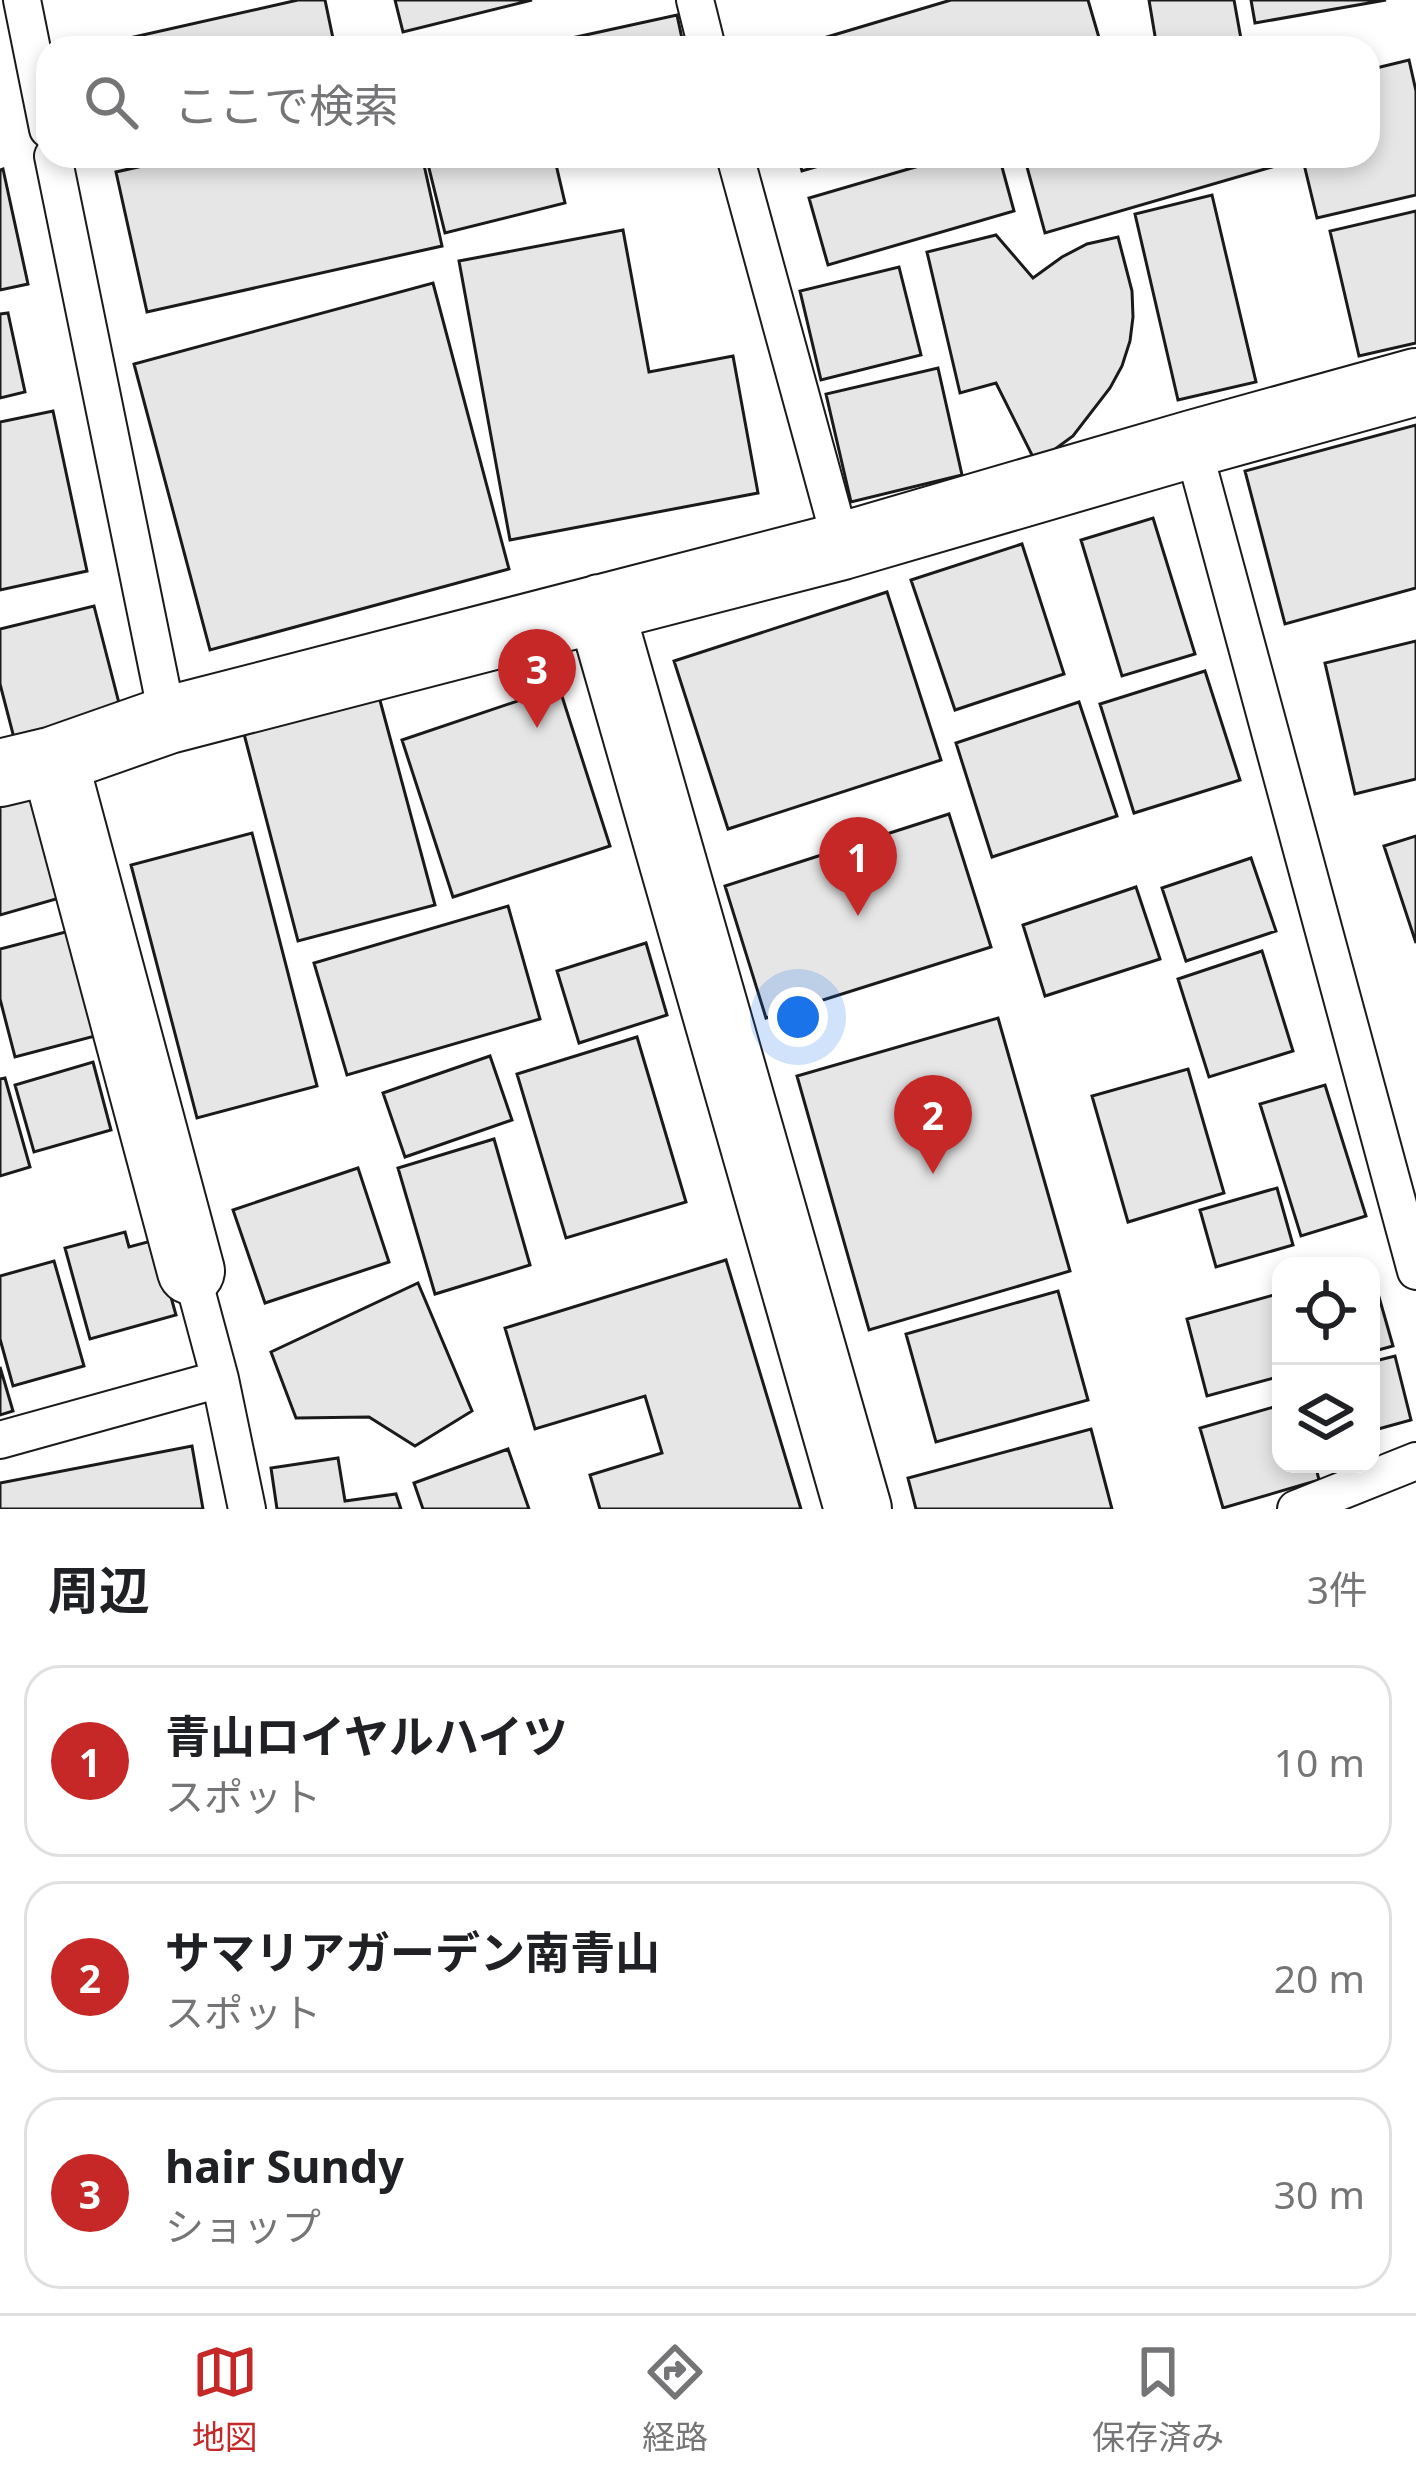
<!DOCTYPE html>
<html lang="ja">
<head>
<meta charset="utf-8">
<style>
  :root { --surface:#fff; --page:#f2f2f2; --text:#202124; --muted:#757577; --line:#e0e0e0; --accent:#c62828 }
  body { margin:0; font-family:"Noto Sans","Noto Sans JP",sans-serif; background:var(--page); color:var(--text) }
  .controls { position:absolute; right:36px; bottom:36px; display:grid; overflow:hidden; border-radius:24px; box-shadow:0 6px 18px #0003 }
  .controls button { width:108px; height:108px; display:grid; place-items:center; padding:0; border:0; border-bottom:3px solid var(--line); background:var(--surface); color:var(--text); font:60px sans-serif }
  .you { position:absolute; left:798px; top:1017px; width:42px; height:42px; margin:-30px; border:9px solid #fff; border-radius:50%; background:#1a73e8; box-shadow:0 0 0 18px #1a73e833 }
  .badge { display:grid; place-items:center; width:78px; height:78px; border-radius:50%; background:var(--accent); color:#fff; font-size:39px; font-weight:700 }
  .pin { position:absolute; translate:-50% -99px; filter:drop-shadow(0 3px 6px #0008) }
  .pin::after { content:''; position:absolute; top:63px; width:42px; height:36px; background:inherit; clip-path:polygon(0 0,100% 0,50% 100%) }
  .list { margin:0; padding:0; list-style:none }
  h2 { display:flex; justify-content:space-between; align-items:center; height:156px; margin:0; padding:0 48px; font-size:51px }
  h2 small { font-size:39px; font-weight:400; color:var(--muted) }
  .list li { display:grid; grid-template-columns:78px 1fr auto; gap:36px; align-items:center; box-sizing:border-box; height:192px; margin:0 24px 24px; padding:0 24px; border:3px solid var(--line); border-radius:36px }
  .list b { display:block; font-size:45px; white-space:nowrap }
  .list p { margin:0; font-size:39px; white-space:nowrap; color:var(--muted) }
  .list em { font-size:39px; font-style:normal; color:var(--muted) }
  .icon { flex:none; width:66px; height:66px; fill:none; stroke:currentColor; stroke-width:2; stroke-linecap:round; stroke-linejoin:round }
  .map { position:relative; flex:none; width:1416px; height:1509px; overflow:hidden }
  .search { position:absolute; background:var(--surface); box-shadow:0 6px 18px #0003; left:36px; right:36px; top:36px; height:132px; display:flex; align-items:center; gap:30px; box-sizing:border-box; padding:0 42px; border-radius:36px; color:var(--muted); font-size:45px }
  .sheet { height:804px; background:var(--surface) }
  nav { display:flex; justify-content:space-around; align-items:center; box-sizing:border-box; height:168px; border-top:3px solid var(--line); background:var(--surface); font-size:33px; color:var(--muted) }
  nav a { display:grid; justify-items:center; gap:6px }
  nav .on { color:var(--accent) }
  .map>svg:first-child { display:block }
  .building { fill:#e6e6e6; stroke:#1a1a1a; stroke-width:3 }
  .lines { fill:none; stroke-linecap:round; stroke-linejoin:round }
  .lane-casing { stroke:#1a1a1a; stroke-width:40 }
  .street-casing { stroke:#1a1a1a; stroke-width:70 }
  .lane { stroke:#fff; stroke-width:36 }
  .street { stroke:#fff; stroke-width:66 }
</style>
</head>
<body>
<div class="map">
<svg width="1416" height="1509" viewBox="0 0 1416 1509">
  <rect width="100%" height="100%" fill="#fff"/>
  <path class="building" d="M 298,0 L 325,0 L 335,48 L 85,48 Z
    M 395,0 L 532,0 L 403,32 Z
    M 951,0 L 1088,0 L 1102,48 L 790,48 Z
    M 1149,0 L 1234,0 L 1241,39 L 1188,48 L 1157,48 Z
    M 1251,0 L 1386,0 L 1255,23 Z
    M 677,15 L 684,48 L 550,48 L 549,43 Z
    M 1409,60 L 1416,91 L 1416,195 L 1317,218 L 1302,156 L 1368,156 L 1368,70 Z
    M 187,156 L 422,156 L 442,246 L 147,312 L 116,172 Z
    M 426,156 L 554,156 L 565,203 L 445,233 Z
    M 798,156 L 853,156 L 802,171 Z
    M 953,156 L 999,156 L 1014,211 L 828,265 L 809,198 Z
    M 1024,156 L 1269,156 L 1272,167 L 1045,233 Z
    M 3,169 L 28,284 L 0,290 L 0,170 Z
    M 1212,195 L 1256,382 L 1178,400 L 1135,214 Z
    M 1416,211 L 1416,343 L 1359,356 L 1330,231 Z
    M 623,230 L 649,372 L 733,356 L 758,493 L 510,540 L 459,261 Z
    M 996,235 L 1033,278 L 1062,257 L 1087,244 L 1118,237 L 1132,291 L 1133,317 L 1130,341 L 1122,366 L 1110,388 L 1073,436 L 1036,463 L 996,383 L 960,393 L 927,252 Z
    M 899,267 L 921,355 L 821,380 L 800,291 Z
    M 433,283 L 509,569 L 210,650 L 134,364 Z
    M 8,313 L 25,392 L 0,398 L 0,314 Z
    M 938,368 L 962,475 L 851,502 L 826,394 Z
    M 53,411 L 87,571 L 0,590 L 0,422 Z
    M 1416,425 L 1416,588 L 1285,624 L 1245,471 Z
    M 1153,518 L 1195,654 L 1122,676 L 1081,540 Z
    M 1022,544 L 1064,674 L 955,710 L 911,580 Z
    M 887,592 L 941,760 L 728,829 L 674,661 Z
    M 94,606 L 121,711 L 14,738 L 0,684 L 0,629 Z
    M 1416,641 L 1416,779 L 1355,794 L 1325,663 Z
    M 1205,671 L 1240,780 L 1134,813 L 1100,704 Z
    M 559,687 L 610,846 L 453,897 L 402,740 Z
    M 378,693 L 435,905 L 298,941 L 243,730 Z
    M 1079,702 L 1117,816 L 992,857 L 956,743 Z
    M 34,797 L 63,897 L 0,915 L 0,807 Z
    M 949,814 L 991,947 L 766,1018 L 725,886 Z
    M 252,833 L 317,1086 L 197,1118 L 131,865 Z
    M 1416,836 L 1416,943 L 1384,846 Z
    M 1251,858 L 1276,931 L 1186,961 L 1162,888 Z
    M 1136,887 L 1160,959 L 1045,996 L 1023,925 Z
    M 508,906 L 540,1019 L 347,1075 L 314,963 Z
    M 73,930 L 99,1035 L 15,1057 L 0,999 L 0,949 Z
    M 646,943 L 667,1015 L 579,1043 L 557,971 Z
    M 1262,951 L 1293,1051 L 1209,1077 L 1178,979 Z
    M 998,1018 L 1070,1271 L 869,1330 L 797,1076 Z
    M 637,1037 L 686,1202 L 566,1238 L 517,1074 Z
    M 490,1056 L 512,1120 L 405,1157 L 383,1093 Z
    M 93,1062 L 111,1130 L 34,1152 L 15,1085 Z
    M 1188,1069 L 1224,1193 L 1128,1222 L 1092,1096 Z
    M 5,1078 L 30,1167 L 0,1176 L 0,1079 Z
    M 1325,1085 L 1366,1216 L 1301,1236 L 1260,1104 Z
    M 494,1139 L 530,1265 L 435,1294 L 398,1168 Z
    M 358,1168 L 389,1262 L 265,1303 L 233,1210 Z
    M 1277,1188 L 1293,1245 L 1216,1267 L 1200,1210 Z
    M 125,1232 L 129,1247 L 155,1240 L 176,1315 L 90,1339 L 65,1248 Z
    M 726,1260 L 801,1509 L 600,1509 L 590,1475 L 662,1453 L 645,1396 L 535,1429 L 505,1328 Z
    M 54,1261 L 84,1366 L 13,1386 L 0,1339 L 0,1276 Z
    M 1371,1269 L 1393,1346 L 1371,1352 Z
    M 418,1283 L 472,1411 L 415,1446 L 369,1417 L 296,1418 L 271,1352 Z
    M 1058,1291 L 1088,1400 L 936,1442 L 906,1334 Z
    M 1281,1293 L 1281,1376 L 1207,1396 L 1187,1319 Z
    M 1395,1356 L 1411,1420 L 1371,1431 L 1371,1362 Z
    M 0,1367 L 13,1411 L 0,1415 Z
    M 1281,1405 L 1281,1464 L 1315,1464 L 1319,1480 L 1223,1508 L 1200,1428 Z
    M 1091,1429 L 1112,1509 L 916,1509 L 908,1478 Z
    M 192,1446 L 203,1509 L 0,1509 L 0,1483 Z
    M 508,1449 L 529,1509 L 423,1509 L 414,1483 Z
    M 338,1458 L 345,1501 L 396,1494 L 401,1509 L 277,1509 L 271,1468 Z"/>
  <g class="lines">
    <g class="lane-casing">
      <path id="lane" d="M 22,0 L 48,129
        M 695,0 L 707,48
        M 53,156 L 168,720
        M 735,156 L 842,546
        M 1192,444 L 1416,1271
        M 191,1271 L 220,1379 L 247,1509
        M 0,1440 L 220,1379
        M 1296,1509 L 1416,1461"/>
    </g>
    <g class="street-casing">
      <path id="street" d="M 600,608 L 858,1509
        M 54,760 L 191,1271
        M 0,773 L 54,760 L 168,720 L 842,546 L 1192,444 L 1416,382"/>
    </g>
    <use href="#lane" class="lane"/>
    <use href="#street" class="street"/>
  </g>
</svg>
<div class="controls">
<button><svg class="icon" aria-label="locate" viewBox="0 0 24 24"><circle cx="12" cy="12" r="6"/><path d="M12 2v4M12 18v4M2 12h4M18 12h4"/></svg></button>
<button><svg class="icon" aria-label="layers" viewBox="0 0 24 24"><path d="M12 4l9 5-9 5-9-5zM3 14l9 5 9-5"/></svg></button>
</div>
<div class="you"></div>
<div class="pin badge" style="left:858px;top:916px">1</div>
<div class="pin badge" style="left:933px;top:1174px">2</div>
<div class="pin badge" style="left:537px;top:728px">3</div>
<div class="search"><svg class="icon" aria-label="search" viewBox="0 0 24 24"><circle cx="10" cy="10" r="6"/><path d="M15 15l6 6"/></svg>ここで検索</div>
</div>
<section class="sheet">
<h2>周辺<small>3件</small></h2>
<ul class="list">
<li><span class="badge">1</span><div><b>青山ロイヤルハイツ</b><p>スポット</p></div><em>10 m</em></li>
<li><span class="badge">2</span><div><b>サマリアガーデン南青山</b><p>スポット</p></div><em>20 m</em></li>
<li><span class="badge">3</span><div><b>hair Sundy</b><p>ショップ</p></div><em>30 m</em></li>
</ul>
</section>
<nav>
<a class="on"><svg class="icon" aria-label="map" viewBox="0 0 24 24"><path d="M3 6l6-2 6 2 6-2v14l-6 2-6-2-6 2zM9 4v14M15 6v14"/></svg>地図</a>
<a><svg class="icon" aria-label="directions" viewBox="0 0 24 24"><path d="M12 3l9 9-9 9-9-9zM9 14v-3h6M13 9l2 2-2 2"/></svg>経路</a>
<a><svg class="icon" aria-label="saved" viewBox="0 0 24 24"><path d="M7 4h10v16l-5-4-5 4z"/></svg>保存済み</a>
</nav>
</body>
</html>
